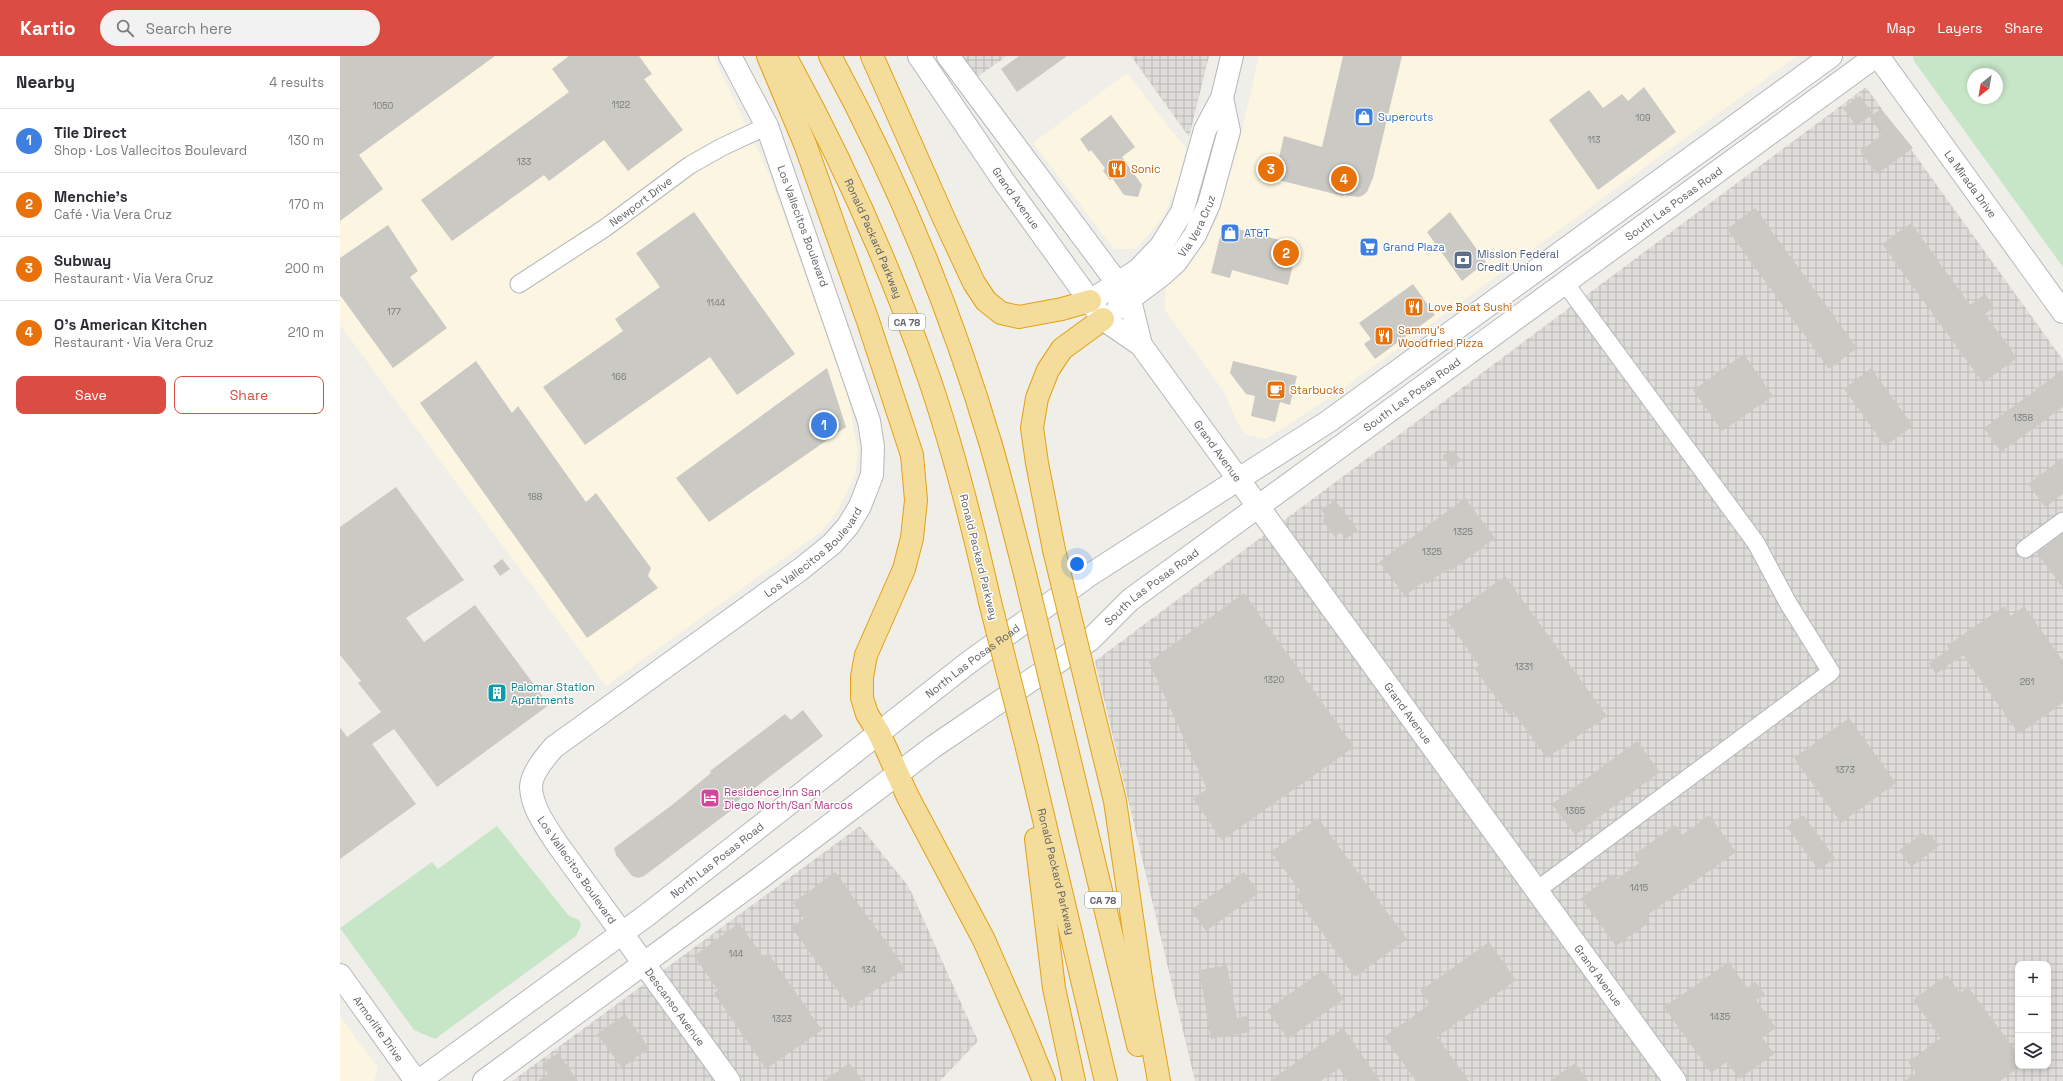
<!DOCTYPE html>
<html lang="en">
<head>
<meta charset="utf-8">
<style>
  :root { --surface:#fff; --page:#f2f2f3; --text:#2b2b33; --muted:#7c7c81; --line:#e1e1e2; --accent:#db4d43 }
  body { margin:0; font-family:"Space Grotesk",sans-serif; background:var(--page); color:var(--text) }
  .controls { position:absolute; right:12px; bottom:12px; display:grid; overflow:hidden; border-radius:8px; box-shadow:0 2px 6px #0003 }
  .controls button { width:36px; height:36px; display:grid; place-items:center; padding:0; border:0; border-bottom:1px solid var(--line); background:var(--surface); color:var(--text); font:20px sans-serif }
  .compass { position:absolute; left:1627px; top:12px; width:36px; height:36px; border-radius:50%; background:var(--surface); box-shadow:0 2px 6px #0003; rotate:211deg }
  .you { position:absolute; left:737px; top:508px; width:14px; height:14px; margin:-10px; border:3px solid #fff; border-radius:50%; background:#1a73e8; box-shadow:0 0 0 6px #1a73e833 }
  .badge { display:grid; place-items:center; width:26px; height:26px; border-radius:50%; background:var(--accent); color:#fff; font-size:13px; font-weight:700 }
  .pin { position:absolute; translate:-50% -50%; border:2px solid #fff; box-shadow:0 1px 4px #0006 }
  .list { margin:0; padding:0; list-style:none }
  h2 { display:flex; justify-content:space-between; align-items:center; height:52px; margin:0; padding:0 16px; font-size:17px }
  h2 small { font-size:13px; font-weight:400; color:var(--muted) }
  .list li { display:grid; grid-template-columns:26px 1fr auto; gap:12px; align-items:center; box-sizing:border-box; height:64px; padding:0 16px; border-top:1px solid var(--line) }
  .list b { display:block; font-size:15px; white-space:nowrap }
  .list p { margin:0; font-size:13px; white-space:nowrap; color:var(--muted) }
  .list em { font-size:13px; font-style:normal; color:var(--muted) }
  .actions { display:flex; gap:8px; padding:12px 16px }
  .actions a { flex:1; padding:9px 0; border:1px solid var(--accent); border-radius:8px; text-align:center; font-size:14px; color:var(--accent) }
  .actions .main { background:var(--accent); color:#fff }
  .icon { flex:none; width:22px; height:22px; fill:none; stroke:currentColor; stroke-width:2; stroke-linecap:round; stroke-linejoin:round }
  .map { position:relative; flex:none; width:1723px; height:1025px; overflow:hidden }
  header { display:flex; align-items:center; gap:24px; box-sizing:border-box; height:56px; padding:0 20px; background:var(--accent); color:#fff }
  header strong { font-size:19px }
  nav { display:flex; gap:22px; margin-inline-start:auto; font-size:14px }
  .search { width:280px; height:36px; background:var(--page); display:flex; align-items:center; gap:10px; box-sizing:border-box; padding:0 14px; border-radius:22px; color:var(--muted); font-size:15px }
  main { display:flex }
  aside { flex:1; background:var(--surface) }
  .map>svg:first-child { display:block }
  .commercial { fill:#fbf5e1 }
  .industrial { fill:url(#industrial-grid); fill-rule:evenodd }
  .grass { fill:#c7e5c7; fill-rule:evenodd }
  .building { fill:#cbc9c4 }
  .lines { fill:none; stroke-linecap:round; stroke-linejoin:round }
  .street-casing { stroke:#b5b7bb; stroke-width:19 }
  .secondary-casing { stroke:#b4b7bb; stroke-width:24 }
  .highway-casing { stroke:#e3a114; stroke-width:24 }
  .street { stroke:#fff; stroke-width:17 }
  .secondary { stroke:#fff; stroke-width:22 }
  .highway { stroke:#f4dc9a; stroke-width:22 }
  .highway-bridge-casing { stroke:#e3a114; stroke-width:24; stroke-linecap:butt }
  .highway-bridge { stroke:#f4dc9a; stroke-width:22 }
  .labels { text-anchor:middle; stroke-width:3; stroke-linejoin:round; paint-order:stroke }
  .number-label { font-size:9px; fill:#7a7c7e }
  .shield { fill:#fff; stroke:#8f9195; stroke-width:1 }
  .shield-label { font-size:10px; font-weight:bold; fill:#5f6267 }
  .shop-label { font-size:11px; fill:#366cbe; stroke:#fff; text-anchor:start }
  .food-label { font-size:11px; fill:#c56008; stroke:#fff; text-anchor:start }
  .street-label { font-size:11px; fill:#5f6267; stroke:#fff }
  .service-label { font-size:11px; fill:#4e5e75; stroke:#fff; text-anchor:start }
  .culture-label { font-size:11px; fill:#0d838f; stroke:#fff; text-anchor:start }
  .hotel-label { font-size:11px; fill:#b23c85; stroke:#fff; text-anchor:start }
</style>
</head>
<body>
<header>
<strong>Kartio</strong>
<div class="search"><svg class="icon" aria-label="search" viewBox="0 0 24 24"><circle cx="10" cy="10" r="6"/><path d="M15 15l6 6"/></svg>Search here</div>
<nav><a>Map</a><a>Layers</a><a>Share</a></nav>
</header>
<main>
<aside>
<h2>Nearby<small>4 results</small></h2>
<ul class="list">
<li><span class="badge" style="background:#3f7fe0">1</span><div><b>Tile Direct</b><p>Shop · Los Vallecitos Boulevard</p></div><em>130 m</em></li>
<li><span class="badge" style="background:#e8710a">2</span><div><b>Menchie's</b><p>Café · Via Vera Cruz</p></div><em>170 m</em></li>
<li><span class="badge" style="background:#e8710a">3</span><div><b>Subway</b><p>Restaurant · Via Vera Cruz</p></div><em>200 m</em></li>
<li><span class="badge" style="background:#e8710a">4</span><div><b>O's American Kitchen</b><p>Restaurant · Via Vera Cruz</p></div><em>210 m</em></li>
</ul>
<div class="actions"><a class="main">Save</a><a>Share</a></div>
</aside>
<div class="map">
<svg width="1723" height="1025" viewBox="0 0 1723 1025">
  <defs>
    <pattern id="industrial-grid" width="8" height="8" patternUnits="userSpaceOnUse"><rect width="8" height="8" fill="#dfddda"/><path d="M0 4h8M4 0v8" fill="none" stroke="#b8b7b5"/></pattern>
  </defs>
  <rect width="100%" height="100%" fill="#f0eee8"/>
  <path class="commercial" d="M 0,0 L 373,0 L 429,118 L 506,332 L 518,395 L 515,419 L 499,452 L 482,475 L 266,630 L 0,269 Z
    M 919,0 L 1457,0 L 998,336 L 926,383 L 907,379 L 904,376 L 897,366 L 884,336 L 824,253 L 826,231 L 846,212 L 860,194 L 877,163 L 898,91 Z
    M 787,17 L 846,93 L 838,127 L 824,160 L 796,193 L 774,193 L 693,87 Z
    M 0,960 L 38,1012 L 34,1025 L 0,1025 Z"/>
  <path class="industrial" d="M 621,0 L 667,0 L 637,21 Z
    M 791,0 L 869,0 L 849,81 Z
    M 1526,31 L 1723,304 L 1723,1025 L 855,1025 L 755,605 ZM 1678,908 L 1708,908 L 1708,1010 L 1678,1010 Z
    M 520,770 L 569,831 L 638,985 L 600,1025 L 172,1025 Z"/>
  <path class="grass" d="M 1573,0 L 1723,0 L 1723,211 L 1574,5 ZM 1633,18 L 1657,18 L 1657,42 L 1633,42 Z
    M 157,770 L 229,860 L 239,864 L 241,869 L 236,880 L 95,983 L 74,974 L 0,872 L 92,806 L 98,813 Z"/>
  <path class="building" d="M 0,0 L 155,0 L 19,99 L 43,133 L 0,165 Z
    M 229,0 L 299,0 L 312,18 L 304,23 L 343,74 L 288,115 L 264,84 L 209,125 L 204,119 L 112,185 L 81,144 L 229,36 L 212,13 Z
    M 679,0 L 727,0 L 677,36 L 661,13 Z
    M 1003,0 L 1062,0 L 1033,122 L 1027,136 L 1022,140 L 1018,141 L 1004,139 L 1003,140 L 934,123 L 944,80 L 982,91 Z
    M 1304,31 L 1336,76 L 1258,134 L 1209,64 L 1249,34 L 1263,52 L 1282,38 L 1288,45 Z
    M 1520,40 L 1533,58 L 1516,70 L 1503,52 Z
    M 1541,53 L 1573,92 L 1537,118 L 1520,95 L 1542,79 L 1530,61 Z
    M 771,59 L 795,91 L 782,101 L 802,129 L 798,141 L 784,139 L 772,122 L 770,124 L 763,115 L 765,112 L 751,94 L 749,96 L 740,83 Z
    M 1415,152 L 1517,292 L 1489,313 L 1387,173 Z
    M 354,156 L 455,298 L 397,339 L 370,301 L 245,389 L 203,331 L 283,275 L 275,263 L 320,231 L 296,197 Z
    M 1110,156 L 1146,206 L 1122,225 L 1087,176 Z
    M 1571,167 L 1630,249 L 1645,238 L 1654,251 L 1645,258 L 1677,302 L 1643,327 L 1542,188 Z
    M 48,169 L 78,215 L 70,221 L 107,272 L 53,312 L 0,239 L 0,202 Z
    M 883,169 L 958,189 L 948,229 L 892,214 L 890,222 L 871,217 Z
    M 1073,228 L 1095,259 L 1035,303 L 1024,288 L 1031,283 L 1019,267 Z
    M 1404,298 L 1433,340 L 1382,375 L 1353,334 Z
    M 136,305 L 172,357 L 178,350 L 246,446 L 256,437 L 311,512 L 308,520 L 318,532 L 247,582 L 80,347 Z
    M 893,305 L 957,320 L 950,349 L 940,346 L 935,366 L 911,360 L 915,340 L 906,338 L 890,317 Z
    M 487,312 L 506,371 L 369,466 L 336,422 Z
    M 1531,312 L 1573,370 L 1545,390 L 1504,333 Z
    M 1723,314 L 1723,351 L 1661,396 L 1644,372 Z
    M 1112,394 L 1121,404 L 1112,412 L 1102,400 Z
    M 1723,402 L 1723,438 L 1705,451 L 1688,428 Z
    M 56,431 L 124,524 L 66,562 L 84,586 L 135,549 L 209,649 L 97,731 L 54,673 L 32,688 L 76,748 L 0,803 L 0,671 L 7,681 L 41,656 L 18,627 L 21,625 L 0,599 L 0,471 Z
    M 1125,442 L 1155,482 L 1111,515 L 1109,512 L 1087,528 L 1085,525 L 1065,540 L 1039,506 Z
    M 995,444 L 1018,474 L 1006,483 L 1001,477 L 994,480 L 982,464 L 986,461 L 981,454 Z
    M 1723,477 L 1723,532 L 1697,497 Z
    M 162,503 L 170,513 L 160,520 L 153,510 Z
    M 1165,520 L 1267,660 L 1207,702 L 1173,656 L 1169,659 L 1135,613 L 1139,609 L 1106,563 Z
    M 904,537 L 1014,691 L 882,784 L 853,743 L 867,733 L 809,606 Z
    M 1664,550 L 1671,560 L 1684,550 L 1723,605 L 1723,647 L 1679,678 L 1623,599 L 1596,618 L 1589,607 L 1609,593 L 1607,590 Z
    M 463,654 L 483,680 L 395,747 L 397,750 L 304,820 L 298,822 L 292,820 L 276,799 L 274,792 L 332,749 L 371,717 L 370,715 L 445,658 L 451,664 Z
    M 1509,662 L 1556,727 L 1501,767 L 1454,702 Z
    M 1297,685 L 1320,716 L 1235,779 L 1212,748 Z
    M 1369,759 L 1396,796 L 1306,860 L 1310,866 L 1276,890 L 1241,842 L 1273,818 L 1277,823 L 1299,807 L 1294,799 L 1335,769 L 1342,779 Z
    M 1463,759 L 1495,802 L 1479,814 L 1447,771 Z
    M 978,762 L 1067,883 L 1015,921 L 955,840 L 961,836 L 931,796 Z
    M 1583,777 L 1587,782 L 1591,779 L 1599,790 L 1571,811 L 1559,794 Z
    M 495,816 L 565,912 L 511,952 L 451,871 L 464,862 L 453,847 Z
    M 904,816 L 919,837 L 866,875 L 851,854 Z
    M 399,867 L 423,900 L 428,897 L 482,974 L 426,1013 L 374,937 L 378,934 L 354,900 Z
    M 1149,886 L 1176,924 L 1097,981 L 1129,1025 L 1076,1025 L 1044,981 L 1090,948 L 1080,935 Z
    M 1389,906 L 1407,932 L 1415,926 L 1425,938 L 1416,944 L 1436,972 L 1422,981 L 1434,998 L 1399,1023 L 1387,1006 L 1371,1017 L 1324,951 Z
    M 887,909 L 897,962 L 907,960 L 910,976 L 871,983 L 859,914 Z
    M 983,914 L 1004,943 L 948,983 L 927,954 Z
    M 1607,919 L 1620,937 L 1628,931 L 1678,998 L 1678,1012 L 1660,1025 L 1564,1025 L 1576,1017 L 1568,1006 L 1601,982 L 1573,944 Z
    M 285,958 L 309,992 L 282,1012 L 257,978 Z
    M 1003,972 L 1040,1025 L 1007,1025 L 999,1012 L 981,1025 L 930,1025 Z
    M 218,997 L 238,1025 L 198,1025 L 208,1018 L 202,1009 Z
    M 509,1007 L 523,1025 L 484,1025 Z
    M 1235,1007 L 1248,1025 L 1210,1025 Z"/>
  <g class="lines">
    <g class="street-casing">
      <g id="street">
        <path id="s1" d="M 179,228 L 265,172 L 350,109 L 382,91 L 427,70"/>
        <path d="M 1685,493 L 1723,465"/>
        <path d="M 1197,834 L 1491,616 L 1448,547 L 1416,487 L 1225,227"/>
      </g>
    </g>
    <g class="secondary-casing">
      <g id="secondary">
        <path id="s2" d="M 579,0 L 665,127 L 763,263 L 801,289 L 1335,1025"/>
        <path d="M 608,0 L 790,244 L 801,289"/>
        <path id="s3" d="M 1538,0 L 1723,256"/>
        <path d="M 750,245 L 798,214 L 821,190 L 842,156 L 865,74 L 882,42 L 892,0"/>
        <path id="s4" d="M 778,252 L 823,218 L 836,206 L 855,179 L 869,148 L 889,75 L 882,42"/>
        <path id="s5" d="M 0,919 L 76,1025"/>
        <path id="s6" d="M 79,1025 L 307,859 L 628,607 L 748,520 L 989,365 L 1491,0"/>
        <path id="s7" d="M 144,1025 L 420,822 L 593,691 L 750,584 L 790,544 L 1536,0"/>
        <path id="s8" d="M 389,1025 L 218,789 C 207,772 192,753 191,731 C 191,718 206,700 214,691 L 461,513 L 492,488 L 508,470 L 520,450 L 532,419 L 533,391 L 529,365 L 427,70 L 390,0"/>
      </g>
    </g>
    <g class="highway-casing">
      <g id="highway">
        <path d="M 428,0 L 465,88 L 528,265 L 572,399 L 576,444 L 572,482 L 564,513 L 526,599 L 522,621 L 522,642 L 527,658 L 539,677 L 568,741 L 644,884 L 685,978 L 704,1025"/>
        <path id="s9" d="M 445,0 C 502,103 550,211 589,322 C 614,395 633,471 650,546"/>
        <path d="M 490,0 C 557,123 611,254 651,389 C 663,431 674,475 685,518"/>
        <path d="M 532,0 L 605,165 L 634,227 L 646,245 L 661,257 L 679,261 L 722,253 L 750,245"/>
        <path d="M 714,494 L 697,407 L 692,372 L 697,342 L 708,314 L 722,293 L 763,263"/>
        <path d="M 752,651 L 775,745 L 802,930 L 819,1025"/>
        <path d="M 720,664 L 798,989"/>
        <path id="s10" d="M 687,692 L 766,1025"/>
        <path d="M 696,783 L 714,932 L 734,1025"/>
      </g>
    </g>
    <use href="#street" class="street"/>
    <use href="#secondary" class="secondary"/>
    <use href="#highway" class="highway"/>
    <g class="highway-bridge-casing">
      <path id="highway-bridge" d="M 714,494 L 752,651
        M 685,518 L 720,664
        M 650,546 L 687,692"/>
    </g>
    <use href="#highway-bridge" class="highway-bridge"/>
  </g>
  <defs>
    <g id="shop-square" transform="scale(1)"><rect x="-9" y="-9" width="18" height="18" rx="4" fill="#3f7fe0" stroke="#fff"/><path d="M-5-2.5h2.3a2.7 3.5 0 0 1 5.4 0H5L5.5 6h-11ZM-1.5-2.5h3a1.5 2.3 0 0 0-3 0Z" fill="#fff"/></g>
    <g id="restaurant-square" transform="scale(1)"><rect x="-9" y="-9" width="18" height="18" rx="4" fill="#e8710a" stroke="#fff"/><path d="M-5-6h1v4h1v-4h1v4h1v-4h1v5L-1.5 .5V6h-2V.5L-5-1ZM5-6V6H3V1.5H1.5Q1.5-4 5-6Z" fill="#fff"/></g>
    <g id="supermarket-square" transform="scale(1)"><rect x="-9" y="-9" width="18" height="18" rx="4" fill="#3f7fe0" stroke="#fff"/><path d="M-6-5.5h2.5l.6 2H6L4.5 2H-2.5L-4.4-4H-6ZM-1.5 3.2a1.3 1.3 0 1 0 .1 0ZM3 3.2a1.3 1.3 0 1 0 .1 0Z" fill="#fff"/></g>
    <g id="bank-square" transform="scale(1)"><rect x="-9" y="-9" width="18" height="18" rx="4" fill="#5c6f8a" stroke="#fff"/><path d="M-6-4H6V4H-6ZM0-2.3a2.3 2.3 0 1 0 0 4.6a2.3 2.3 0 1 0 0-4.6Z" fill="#fff"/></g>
    <g id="cafe-square" transform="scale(1)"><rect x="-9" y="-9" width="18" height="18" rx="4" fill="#e8710a" stroke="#fff"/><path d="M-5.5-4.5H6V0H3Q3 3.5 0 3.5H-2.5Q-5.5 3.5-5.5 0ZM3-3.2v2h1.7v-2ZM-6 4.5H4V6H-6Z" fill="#fff"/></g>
    <g id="building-square" transform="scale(1)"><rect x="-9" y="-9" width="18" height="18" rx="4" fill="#0f9aa8" stroke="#fff"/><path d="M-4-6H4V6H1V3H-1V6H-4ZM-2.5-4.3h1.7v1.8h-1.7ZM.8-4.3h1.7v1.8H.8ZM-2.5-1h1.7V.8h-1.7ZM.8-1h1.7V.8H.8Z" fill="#fff"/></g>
    <g id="hotel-square" transform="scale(1)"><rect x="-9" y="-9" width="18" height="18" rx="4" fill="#d1479c" stroke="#fff"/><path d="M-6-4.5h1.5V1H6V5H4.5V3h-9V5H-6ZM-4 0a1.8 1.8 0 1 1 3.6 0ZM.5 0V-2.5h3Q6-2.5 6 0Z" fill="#fff"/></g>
  </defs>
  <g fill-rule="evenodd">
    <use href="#shop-square" x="1024" y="61"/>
    <use href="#restaurant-square" x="777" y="113"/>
    <use href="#shop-square" x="890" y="177"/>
    <use href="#supermarket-square" x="1029" y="191"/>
    <use href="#bank-square" x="1123" y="204"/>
    <use href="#restaurant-square" x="1074" y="251"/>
    <use href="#restaurant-square" x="1044" y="280"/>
    <use href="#cafe-square" x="936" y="334"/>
    <use href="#building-square" x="157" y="637"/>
    <use href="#hotel-square" x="370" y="742"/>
  </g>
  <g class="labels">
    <g class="number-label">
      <text x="281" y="52">1122</text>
      <text x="43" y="53">1050</text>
      <text x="1303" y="65">109</text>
      <text x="1254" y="87">113</text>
      <text x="184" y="109">133</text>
      <text x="376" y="250">1144</text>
      <text x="54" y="259">177</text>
      <text x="279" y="324">166</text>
      <text x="1683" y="365">1358</text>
      <text x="195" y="444">188</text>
      <text x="1123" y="479">1325</text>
      <text x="1092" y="499">1325</text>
      <text x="1184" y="614">1331</text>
      <text x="934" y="627">1320</text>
      <text x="1687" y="629">261</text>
      <text x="1505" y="717">1373</text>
      <text x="1235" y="758">1365</text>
      <text x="1299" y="835">1415</text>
      <text x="396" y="901">144</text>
      <text x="529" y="917">134</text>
      <text x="1380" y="964">1435</text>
      <text x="442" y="966">1323</text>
    </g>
    <g class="shield">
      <rect x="549" y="258" width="36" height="16" rx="3"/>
      <rect x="745" y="836" width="36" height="16" rx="3"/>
    </g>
    <g class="shield-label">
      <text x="567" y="270">CA 78</text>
      <text x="763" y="848">CA 78</text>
    </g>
    <g class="shop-label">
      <text x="1038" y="65">Supercuts</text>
      <text x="904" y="181">AT&amp;T</text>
      <text x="1043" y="195">Grand Plaza</text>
    </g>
    <g class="food-label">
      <text x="791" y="117">Sonic</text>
      <text x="1088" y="255">Love Boat Sushi</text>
      <text x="1058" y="278">Sammy's<tspan x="1058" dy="13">Woodfried Pizza</tspan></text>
      <text x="950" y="338">Starbucks</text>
    </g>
    <g class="street-label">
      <text dy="4" stroke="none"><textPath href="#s3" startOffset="158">La Mirada Drive</textPath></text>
      <text dy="4" stroke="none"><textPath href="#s2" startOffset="172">Grand Avenue</textPath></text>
      <text dy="4" stroke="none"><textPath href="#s1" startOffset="147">Newport Drive</textPath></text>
      <text dy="4" stroke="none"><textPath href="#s7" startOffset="1479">South Las Posas Road</textPath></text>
      <text dy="4" stroke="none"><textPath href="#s4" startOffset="116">Via Vera Cruz</textPath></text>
      <text transform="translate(463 170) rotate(70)" y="4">Los Vallecitos Boulevard</text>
      <text dy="4" stroke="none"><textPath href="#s9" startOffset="203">Ronald Packard Parkway</textPath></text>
      <text dy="4" stroke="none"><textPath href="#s7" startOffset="1155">South Las Posas Road</textPath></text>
      <text dy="4" stroke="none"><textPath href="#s2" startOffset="498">Grand Avenue</textPath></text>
      <text dy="4" stroke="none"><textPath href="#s8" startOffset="728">Los Vallecitos Boulevard</textPath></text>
      <text transform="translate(639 501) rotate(76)" y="4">Ronald Packard Parkway</text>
      <text dy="4" stroke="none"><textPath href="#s7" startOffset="831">South Las Posas Road</textPath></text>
      <text dy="4" stroke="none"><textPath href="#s6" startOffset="695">North Las Posas Road</textPath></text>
      <text dy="4" stroke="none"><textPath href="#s2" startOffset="822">Grand Avenue</textPath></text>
      <text dy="4" stroke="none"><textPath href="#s6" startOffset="371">North Las Posas Road</textPath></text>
      <text transform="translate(237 814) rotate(55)" y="4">Los Vallecitos Boulevard</text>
      <text dy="4" stroke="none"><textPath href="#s10" startOffset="127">Ronald Packard Parkway</textPath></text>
      <text dy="4" stroke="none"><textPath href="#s2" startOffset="1146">Grand Avenue</textPath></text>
      <text transform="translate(335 951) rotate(54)" y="4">Descanso Avenue</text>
      <text dy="4" stroke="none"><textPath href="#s5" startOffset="66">Armorlite Drive</textPath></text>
    </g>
    <g class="service-label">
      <text x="1137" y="202">Mission Federal<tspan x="1137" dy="13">Credit Union</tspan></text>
    </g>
    <g class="culture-label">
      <text x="171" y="635">Palomar Station<tspan x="171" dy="13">Apartments</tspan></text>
    </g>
    <g class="hotel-label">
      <text x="384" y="740">Residence Inn San<tspan x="384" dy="13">Diego North/San Marcos</tspan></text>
    </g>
  </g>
</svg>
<div class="controls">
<button>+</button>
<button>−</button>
<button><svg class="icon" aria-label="layers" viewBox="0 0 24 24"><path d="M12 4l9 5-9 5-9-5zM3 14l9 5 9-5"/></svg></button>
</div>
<svg class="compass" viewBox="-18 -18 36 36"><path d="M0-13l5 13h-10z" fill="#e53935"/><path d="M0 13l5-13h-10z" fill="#7c7c81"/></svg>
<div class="you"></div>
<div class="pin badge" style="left:484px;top:369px;background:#3f7fe0">1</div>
<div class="pin badge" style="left:946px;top:197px;background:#e8710a">2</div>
<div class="pin badge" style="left:931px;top:113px;background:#e8710a">3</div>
<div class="pin badge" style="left:1004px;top:123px;background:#e8710a">4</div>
</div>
</main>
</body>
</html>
